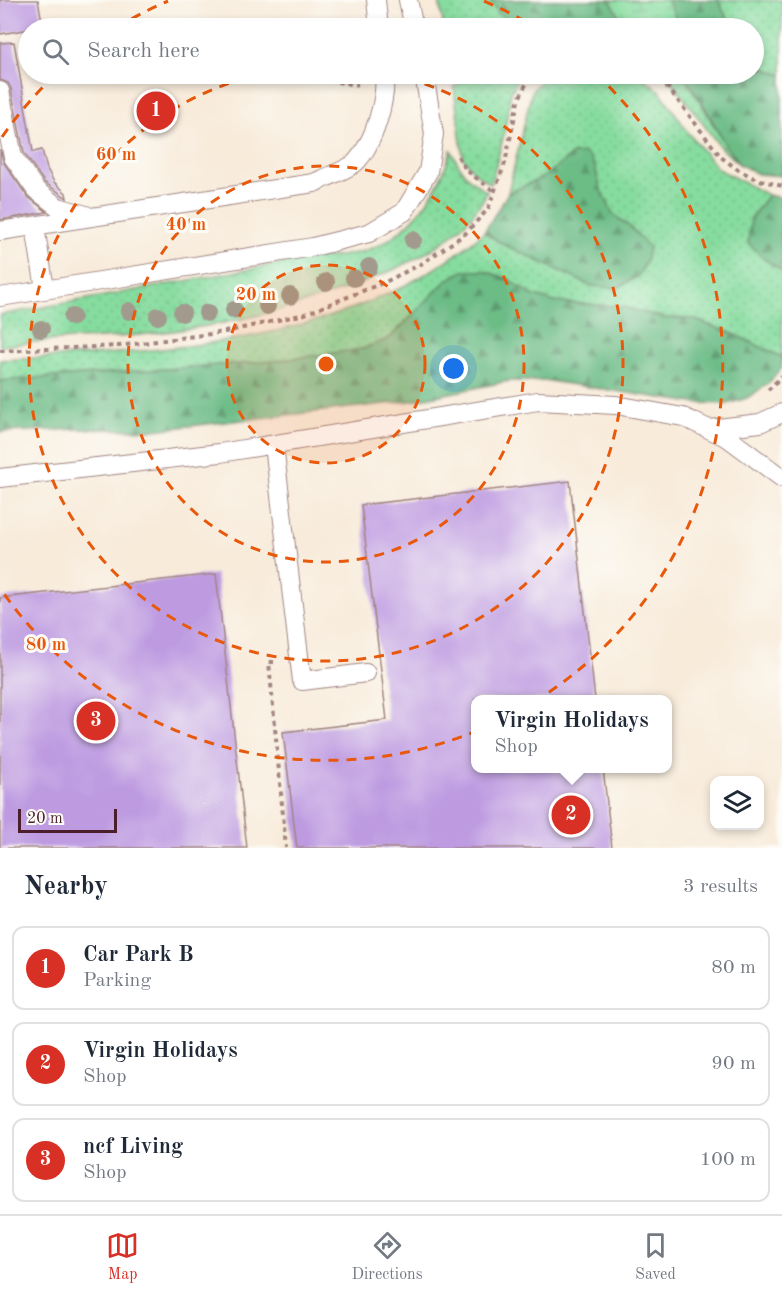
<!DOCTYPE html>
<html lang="en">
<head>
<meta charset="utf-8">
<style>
  :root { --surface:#fff; --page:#f2f2f3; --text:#1f2937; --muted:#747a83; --line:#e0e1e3; --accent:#d93025 }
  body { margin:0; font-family:"Old Standard TT",serif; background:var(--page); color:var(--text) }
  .controls { position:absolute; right:18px; bottom:18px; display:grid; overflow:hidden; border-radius:12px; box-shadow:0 3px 9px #0003 }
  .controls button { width:54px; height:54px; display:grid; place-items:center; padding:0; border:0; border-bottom:2px solid var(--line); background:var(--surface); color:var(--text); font:30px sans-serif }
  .scale { position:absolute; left:18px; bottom:15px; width:99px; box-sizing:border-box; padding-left:6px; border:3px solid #4a1f2b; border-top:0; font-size:16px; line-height:21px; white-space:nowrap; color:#4a1f2b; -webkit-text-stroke:4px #fdfcf7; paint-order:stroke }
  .you { position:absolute; left:454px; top:369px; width:21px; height:21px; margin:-15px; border:4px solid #fff; border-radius:50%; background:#1a73e8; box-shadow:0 0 0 9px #1a73e833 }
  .badge { display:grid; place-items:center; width:39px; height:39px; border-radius:50%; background:var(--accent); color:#fff; font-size:20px; font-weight:700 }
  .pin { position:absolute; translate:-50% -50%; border:3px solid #fff; box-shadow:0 2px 6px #0006 }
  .popup { position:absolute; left:471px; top:695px; width:201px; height:78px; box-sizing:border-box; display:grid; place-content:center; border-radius:12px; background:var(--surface); filter:drop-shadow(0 2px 4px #0005); font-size:20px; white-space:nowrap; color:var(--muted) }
  .popup b { font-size:22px; color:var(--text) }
  .popup::after { content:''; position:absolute; left:50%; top:100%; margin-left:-12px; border:12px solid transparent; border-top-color:var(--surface) }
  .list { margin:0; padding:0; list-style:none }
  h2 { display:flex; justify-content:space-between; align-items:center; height:78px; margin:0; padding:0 24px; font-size:26px }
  h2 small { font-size:20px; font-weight:400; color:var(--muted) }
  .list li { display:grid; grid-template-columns:39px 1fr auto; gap:18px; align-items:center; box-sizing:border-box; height:84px; margin:0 12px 12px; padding:0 12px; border:2px solid var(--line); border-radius:12px }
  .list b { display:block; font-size:22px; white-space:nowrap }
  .list p { margin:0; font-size:20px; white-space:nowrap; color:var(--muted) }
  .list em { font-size:20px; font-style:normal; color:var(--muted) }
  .icon { flex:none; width:33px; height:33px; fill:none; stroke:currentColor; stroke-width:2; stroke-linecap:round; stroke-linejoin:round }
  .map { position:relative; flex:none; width:782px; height:848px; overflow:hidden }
  .search { position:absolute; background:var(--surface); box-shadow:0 3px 9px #0003; left:18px; right:18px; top:18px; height:66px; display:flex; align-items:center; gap:15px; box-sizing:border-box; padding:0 21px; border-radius:33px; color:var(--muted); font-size:22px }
  .sheet { height:366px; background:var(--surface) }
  nav { display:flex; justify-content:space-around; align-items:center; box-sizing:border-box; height:84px; border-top:2px solid var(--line); background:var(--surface); font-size:16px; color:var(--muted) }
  nav a { display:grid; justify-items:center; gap:3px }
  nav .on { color:var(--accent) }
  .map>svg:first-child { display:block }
  .grass { fill:url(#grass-dots); stroke:#687e65; stroke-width:1.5 }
  .forest { fill:url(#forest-firs); stroke:#5b6e58; stroke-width:1.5 }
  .wetland { fill:url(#wetland-marsh); stroke:#687e65; stroke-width:1.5 }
  .building { fill:#be9be1 }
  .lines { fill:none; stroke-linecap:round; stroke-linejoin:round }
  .service-casing { stroke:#a18582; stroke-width:20 }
  .path { stroke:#a18582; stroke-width:4; stroke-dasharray:4.5 4.5; stroke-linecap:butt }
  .service { stroke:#fff; stroke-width:18 }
  .tree { fill:#a29a8d }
  .ring { fill:none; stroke:#e8590c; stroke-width:3; stroke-dasharray:10 8 }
  .centre { fill:#e8590c; stroke:#fdfcf7; stroke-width:3 }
  .ring-label { font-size:18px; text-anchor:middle; font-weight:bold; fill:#e8590c; stroke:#fdfcf7; stroke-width:6; stroke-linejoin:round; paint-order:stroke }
</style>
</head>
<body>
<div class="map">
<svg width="782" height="848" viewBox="0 0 782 848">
  <defs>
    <pattern id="grass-dots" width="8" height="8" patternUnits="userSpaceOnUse" patternTransform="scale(1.5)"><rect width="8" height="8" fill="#86dc9f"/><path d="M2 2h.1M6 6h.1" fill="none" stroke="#75bc89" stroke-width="1.8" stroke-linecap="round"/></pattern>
    <pattern id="forest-firs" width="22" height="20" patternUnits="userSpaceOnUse" patternTransform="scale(1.5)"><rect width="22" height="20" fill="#6cbc86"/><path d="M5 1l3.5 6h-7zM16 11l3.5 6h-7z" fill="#5b986e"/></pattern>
    <pattern id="wetland-marsh" width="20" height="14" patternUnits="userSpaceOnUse" patternTransform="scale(1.5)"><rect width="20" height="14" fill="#86dc9f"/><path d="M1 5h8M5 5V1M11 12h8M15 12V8" fill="none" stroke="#75bc89"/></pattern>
  </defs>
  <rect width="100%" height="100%" fill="#fdfcf7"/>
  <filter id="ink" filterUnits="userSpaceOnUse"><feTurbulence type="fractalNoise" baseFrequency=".0167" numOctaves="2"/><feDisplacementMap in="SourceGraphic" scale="12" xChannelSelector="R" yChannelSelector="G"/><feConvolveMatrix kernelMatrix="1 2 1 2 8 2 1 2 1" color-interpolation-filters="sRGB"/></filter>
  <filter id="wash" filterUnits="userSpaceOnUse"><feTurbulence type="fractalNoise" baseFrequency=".008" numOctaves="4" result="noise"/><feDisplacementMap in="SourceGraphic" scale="24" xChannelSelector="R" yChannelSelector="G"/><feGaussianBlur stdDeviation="1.35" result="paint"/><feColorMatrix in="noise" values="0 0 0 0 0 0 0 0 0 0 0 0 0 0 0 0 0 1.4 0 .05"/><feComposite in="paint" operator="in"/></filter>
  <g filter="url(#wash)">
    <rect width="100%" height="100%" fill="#f8ebda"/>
    <path class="grass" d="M 439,0 L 490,0 L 499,14 L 520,28 L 444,28 Z
      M 718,0 L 782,0 L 782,75 L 764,68 L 754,62 L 754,28 L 732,28 Z
      M 619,15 L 635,28 L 613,28 Z
      M 479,74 L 521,74 L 511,92 L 504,134 L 491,184 L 476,174 L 463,158 L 454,87 L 469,76 Z
      M 546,74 L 638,74 L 660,91 L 690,135 L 718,169 L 768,195 L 751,218 L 763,258 L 782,271 L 782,357 L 731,333 L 693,319 L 664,318 L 623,307 L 554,302 L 532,295 L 508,279 L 485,271 L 463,271 L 447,280 L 390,338 L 363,349 L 275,361 L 0,381 L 0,360 C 163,351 355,346 484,232 L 503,244 L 591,286 L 638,276 L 646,262 L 649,247 L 630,227 L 613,214 L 600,187 L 595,167 L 573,154 L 542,178 L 508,193 L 532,91 Z
      M 666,74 L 683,74 C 702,103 718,136 739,164 L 721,148 Z
      M 451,150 C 463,175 465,176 487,192 C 468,232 425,256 386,273 C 298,311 213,329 118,337 C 98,339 78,338 59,340 C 39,341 20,344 0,346 L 0,315 L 310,258 C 325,257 341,257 356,253 C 404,243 438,196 451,150 Z"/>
    <path class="forest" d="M 490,0 L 610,0 L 619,15 L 613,28 L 520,28 L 499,14 Z
      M 668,0 L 718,0 L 732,28 L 673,28 L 675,17 Z
      M 754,62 L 764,68 L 782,75 L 782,176 L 758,174 L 739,164 L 727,148 L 706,109 L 683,74 L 754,74 Z
      M 584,153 L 590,157 L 595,167 L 600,187 L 613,214 L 630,227 L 649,247 L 646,262 L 638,276 L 618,288 L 591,286 L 503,244 L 484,232 L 508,193 L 542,178 L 573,154 Z
      M 768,195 L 782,198 L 782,271 L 763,258 L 748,243 L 751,218 Z
      M 463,271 L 485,271 L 508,279 L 532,295 L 554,302 L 623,307 L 664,318 L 693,319 L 731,333 L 782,357 L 782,368 L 768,384 L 747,398 L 727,404 L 694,403 L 549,381 L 509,381 L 411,401 L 154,430 L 81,429 L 0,432 L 0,381 L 275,361 L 363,349 L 390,338 L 447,280 Z"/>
    <path class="wetland" d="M 610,0 L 668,0 L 675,17 L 673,28 L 635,28 L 619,15 Z"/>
    <g id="blocks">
      <path class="building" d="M 0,0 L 38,0 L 43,27 L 0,34 Z
        M 14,42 L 33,152 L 42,150 L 47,169 L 54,182 L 66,193 L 67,198 L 44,182 L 24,153 L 11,89 L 8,83 L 0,80 L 0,43 Z
        M 0,149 L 4,163 L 27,196 L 47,212 L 0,220 Z
        M 570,481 L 595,699 L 475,699 L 475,768 L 603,768 L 612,848 L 297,848 L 283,732 L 387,720 L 361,505 Z
        M 216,574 L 247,848 L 0,848 L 0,598 Z"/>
    </g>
  </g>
  <g filter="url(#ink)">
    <use href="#blocks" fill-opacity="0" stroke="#a18582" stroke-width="1.5"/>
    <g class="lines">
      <g class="service-casing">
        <path id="service" d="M 376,0 L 379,28
          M 408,0 L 414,28
          M 0,91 L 13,157 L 36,190 L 58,207 L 86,215
          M 0,231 L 314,183 C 325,177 348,170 356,162 C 374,143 387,99 384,74
          M 36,233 L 45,289
          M 0,297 L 313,247 L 369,233 L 404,212 L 428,172 L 434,134 L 424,74
          M 710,429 L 760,423 L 782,413
          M 274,445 L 302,681 L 366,673
          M 0,478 L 220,453 L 538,401 L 616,405 L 683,417 L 728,438 L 782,478"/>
      </g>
      <path class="path" d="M 284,74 L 358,85
        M 653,74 L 669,89 L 721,157 L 737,169 L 756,179 L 782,186
        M 458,156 L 466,170 L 495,192
        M 0,351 L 119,346 L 225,332 L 305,314 L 385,282 L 421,264 L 465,234 L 488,209 L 505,163 L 518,101 L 531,74
        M 768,390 L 782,376
        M 274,662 L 269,662 L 286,848"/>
      <use href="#service" class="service"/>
    </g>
    <g class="tree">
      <circle cx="413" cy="240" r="9"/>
      <circle cx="369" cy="267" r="9"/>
      <circle cx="354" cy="278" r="9"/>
      <circle cx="326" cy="282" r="9"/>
      <circle cx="290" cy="296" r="9"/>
      <circle cx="267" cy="306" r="9"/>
      <circle cx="234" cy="310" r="9"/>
      <circle cx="129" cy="311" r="9"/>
      <circle cx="182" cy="313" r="9"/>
      <circle cx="207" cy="313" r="9"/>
      <circle cx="158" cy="316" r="9"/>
      <circle cx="72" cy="317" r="9"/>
      <circle cx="41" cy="329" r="9"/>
    </g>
  </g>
  <circle cx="326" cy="364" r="99" fill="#e8590c" fill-opacity=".12"/>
  <g class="ring">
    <circle cx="326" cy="364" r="99"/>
    <circle cx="326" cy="364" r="198"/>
    <path d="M390 74A297 297 0 1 1 262 74"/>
    <path d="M2 137A396 396 0 0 1 56 74M116 28A396 396 0 0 1 168 1M484 1A396 396 0 0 1 536 28M596 74A396 396 0 1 1 2 591"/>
  </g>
  <circle cx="326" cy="364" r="9" class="centre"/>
  <g class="ring-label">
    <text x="116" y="160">60 m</text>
    <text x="186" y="230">40 m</text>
    <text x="256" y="300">20 m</text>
    <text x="46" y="650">80 m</text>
  </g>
</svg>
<div class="controls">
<button><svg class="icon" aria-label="layers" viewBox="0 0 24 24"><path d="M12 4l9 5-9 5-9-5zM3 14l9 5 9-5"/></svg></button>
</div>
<div class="scale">20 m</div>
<div class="you"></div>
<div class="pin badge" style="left:156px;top:111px">1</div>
<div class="pin badge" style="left:571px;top:815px">2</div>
<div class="popup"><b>Virgin Holidays</b>Shop</div>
<div class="pin badge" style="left:96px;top:721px">3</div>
<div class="search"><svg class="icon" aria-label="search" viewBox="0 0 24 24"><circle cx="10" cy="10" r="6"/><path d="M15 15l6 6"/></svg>Search here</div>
</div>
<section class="sheet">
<h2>Nearby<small>3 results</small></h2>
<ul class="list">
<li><span class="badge">1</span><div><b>Car Park B</b><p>Parking</p></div><em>80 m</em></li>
<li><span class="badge">2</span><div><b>Virgin Holidays</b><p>Shop</p></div><em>90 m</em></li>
<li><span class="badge">3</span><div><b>ncf Living</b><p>Shop</p></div><em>100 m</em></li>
</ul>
</section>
<nav>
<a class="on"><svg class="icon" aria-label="map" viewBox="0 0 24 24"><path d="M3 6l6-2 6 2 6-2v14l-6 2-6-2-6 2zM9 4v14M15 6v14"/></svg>Map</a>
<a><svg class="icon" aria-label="directions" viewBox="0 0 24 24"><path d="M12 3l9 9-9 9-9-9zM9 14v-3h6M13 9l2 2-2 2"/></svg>Directions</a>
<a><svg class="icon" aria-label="saved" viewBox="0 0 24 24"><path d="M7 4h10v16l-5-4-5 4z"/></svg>Saved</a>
</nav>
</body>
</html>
